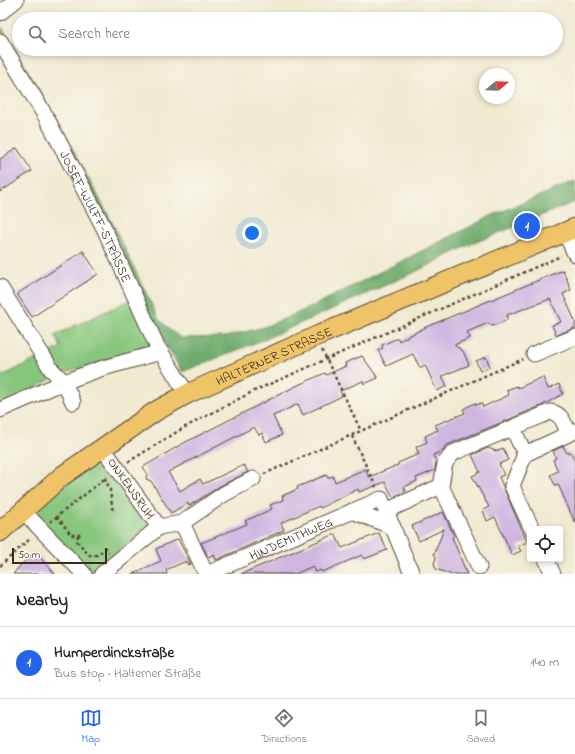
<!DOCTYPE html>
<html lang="en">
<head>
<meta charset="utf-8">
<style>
  :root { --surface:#fff; --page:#f2f2f2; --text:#222; --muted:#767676; --line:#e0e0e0; --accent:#2563eb }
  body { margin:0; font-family:"Indie Flower",sans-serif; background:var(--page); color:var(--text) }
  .controls { position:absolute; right:12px; bottom:12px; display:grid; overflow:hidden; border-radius:4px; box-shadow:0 2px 6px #0003 }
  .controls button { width:36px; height:36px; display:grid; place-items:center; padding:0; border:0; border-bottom:1px solid var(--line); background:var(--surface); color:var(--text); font:20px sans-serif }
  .compass { position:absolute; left:479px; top:68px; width:36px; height:36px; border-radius:50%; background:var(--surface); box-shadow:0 2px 6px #0003; rotate:71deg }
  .scale { position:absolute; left:12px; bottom:10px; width:95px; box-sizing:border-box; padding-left:4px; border:2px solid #3b2a1e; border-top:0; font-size:11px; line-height:14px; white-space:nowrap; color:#3b2a1e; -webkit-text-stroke:3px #fbf7ec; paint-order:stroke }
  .you { position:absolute; left:252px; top:233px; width:14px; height:14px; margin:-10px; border:3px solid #fff; border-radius:50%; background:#1a73e8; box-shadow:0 0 0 6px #1a73e833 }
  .badge { display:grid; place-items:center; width:26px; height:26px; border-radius:50%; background:var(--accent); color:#fff; font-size:13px; font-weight:700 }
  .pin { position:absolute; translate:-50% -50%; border:2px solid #fff; box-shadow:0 1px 4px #0006 }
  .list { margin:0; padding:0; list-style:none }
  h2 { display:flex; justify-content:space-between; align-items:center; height:52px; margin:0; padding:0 16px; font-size:17px }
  h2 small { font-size:13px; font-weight:400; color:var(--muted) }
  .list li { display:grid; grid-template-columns:26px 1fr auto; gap:12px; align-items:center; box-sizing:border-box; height:72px; padding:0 16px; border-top:1px solid var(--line) }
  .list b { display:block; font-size:15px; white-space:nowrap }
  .list p { margin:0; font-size:13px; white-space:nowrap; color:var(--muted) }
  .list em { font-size:13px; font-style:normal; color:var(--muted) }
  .icon { flex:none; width:22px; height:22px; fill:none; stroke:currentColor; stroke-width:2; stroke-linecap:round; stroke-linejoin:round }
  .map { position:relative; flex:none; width:575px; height:574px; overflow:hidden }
  .search { position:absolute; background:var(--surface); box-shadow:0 2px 6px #0003; left:12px; right:12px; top:12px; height:44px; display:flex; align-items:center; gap:10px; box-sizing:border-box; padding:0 14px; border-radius:22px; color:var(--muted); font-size:15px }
  .sheet { height:124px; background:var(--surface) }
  nav { display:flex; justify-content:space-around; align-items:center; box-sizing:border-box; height:56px; border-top:1px solid var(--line); background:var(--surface); font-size:11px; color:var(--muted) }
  nav a { display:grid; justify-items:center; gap:2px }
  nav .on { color:var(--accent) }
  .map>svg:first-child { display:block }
  .green { fill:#87c67d; stroke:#61784e }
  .forest { fill:#6dab6c; stroke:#546a45 }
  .building { fill:#cfb6e1 }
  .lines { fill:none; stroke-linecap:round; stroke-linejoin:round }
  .minor-casing { stroke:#564739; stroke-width:17 }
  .major-casing { stroke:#564739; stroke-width:21 }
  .path { stroke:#564739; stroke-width:2.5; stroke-dasharray:3 3; stroke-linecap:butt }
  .minor { stroke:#fff; stroke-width:15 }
  .major { stroke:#efc469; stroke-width:19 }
  .labels { text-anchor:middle; stroke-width:3; stroke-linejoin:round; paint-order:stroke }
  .street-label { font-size:13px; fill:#3b2a1e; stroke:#fbf7ec }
</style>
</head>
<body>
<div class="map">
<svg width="575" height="574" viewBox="0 0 575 574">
  <rect width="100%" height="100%" fill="#fbf7ec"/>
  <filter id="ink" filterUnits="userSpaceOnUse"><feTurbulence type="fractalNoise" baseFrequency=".025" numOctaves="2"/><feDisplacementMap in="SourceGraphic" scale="8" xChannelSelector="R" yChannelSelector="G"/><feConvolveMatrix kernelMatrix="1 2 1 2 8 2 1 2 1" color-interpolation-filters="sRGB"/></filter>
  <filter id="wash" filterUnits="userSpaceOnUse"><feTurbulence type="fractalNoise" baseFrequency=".012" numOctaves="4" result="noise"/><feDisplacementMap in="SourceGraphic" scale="16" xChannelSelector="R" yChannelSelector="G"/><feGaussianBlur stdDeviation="0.9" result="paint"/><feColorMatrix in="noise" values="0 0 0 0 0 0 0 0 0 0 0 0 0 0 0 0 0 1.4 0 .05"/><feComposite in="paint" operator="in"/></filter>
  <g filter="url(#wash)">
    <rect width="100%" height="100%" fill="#f0ead1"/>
    <path class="green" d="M 132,299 L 154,347 L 61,374 L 0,406 L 0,377 L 61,347 L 55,335 Z
      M 96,462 L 111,465 L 149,525 L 148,528 L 90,574 L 40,523 L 38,515 L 41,504 Z"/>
    <path class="forest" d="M 2,27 L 60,125 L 114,226 L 158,318 L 170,330 L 181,338 L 225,337 L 264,327 L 309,308 L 491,216 L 575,181 L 575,202 L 469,245 L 415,272 L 270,337 L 182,372 L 166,345 L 54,128 L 1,33 Z"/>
    <g id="blocks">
      <path class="building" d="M 17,148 L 32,171 L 0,192 L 0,159 Z
        M 83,251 L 98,274 L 32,317 L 17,294 Z
        M 563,270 L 571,290 L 563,294 L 575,321 L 575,328 L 556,335 L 552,325 L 561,322 L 550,299 L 507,315 L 507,320 L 492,326 L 488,323 L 467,332 L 470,338 L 454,345 L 463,351 L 469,365 L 442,376 L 447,386 L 437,391 L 425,365 L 420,368 L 413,354 L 386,366 L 378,350 L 383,348 L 382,345 L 398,338 L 399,341 L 426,327 Z
        M 362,356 L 378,378 L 364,384 L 363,381 L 340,391 L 342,396 L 303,415 L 298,404 L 273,416 L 282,435 L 266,442 L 262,433 L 259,435 L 254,427 L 168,472 L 180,491 L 200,479 L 203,484 L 244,465 L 248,472 L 220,486 L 189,506 L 188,503 L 171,513 L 151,481 L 146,479 L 147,473 L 143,467 L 182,444 L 296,386 L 325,373 L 326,375 L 346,366 L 345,363 Z
        M 486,357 L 490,367 L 480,371 L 476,361 Z
        M 543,377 L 548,389 L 559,384 L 563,394 L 541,406 L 445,446 L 444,450 L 433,455 L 436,461 L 435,470 L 416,478 L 417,481 L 404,487 L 406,491 L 393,497 L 385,482 L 359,492 L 358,489 L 320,508 L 319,506 L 281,523 L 284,530 L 216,560 L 214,554 L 208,557 L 201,543 L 247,524 L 245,521 L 272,509 L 270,505 L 283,500 L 282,496 L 298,489 L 297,487 L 326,475 L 328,478 L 333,476 L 335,482 L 365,469 L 369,477 L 398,465 L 398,463 L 419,454 L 416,447 L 427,442 L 425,436 L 438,430 L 435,425 L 465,413 L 463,409 L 475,403 L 476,405 L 481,403 L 483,407 L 509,395 L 506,390 L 517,386 L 518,388 Z
        M 563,446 L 567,453 L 571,452 L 575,462 L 575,523 L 558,484 L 555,485 L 550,475 L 558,471 L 553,460 L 556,458 L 553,451 Z
        M 488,448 L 496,451 L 503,448 L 508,460 L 499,464 L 504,475 L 499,477 L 527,542 L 518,546 L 521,551 L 512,555 L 495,517 L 487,521 L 483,510 L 489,507 L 472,476 L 480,472 L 472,455 Z
        M 443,512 L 454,536 L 452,537 L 467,574 L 450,574 L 436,569 L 434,564 L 436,557 L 434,554 L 444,529 L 419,541 L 412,526 Z
        M 379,533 L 387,550 L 364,559 L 362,555 L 322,572 L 321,570 L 316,572 L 313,566 L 295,574 L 241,574 L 335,534 L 342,548 Z
        M 178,539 L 191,564 L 189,565 L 187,561 L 177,565 L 166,570 L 167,574 L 132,574 L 161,561 L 156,549 Z
        M 35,552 L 55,574 L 13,574 L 20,566 Z"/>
    </g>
  </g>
  <g filter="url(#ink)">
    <use href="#blocks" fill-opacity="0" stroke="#564739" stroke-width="1"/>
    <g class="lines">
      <g class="minor-casing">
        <g id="minor">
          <path d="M 0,13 L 16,0"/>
          <path id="s1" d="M 0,41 L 46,117 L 104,228 L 157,346 L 187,394"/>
          <path d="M 565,232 L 575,254"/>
          <path d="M 0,287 L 51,369 L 64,382 L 73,402"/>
          <path d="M 534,354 L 575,337"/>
          <path d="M 0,410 L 64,382 L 103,368 L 161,352"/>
          <path d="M 513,429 L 525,454"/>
          <path d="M 441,486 L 479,567"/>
          <path d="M 22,510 L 84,574"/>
          <path d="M 352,511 L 393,527"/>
          <path d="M 386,511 L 441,486 L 445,463 L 453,453 L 550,412 C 562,413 564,424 569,434"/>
          <path d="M 182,523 L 206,574"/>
          <path d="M 159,527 L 182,523 L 224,494 L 253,479"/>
          <path d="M 532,529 L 512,486 L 525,454 L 575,431"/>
          <path d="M 546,559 L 553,574"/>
          <path d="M 102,574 L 159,527 L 102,447"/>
          <path id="s2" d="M 207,574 L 381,499 L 412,574"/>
        </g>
      </g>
      <g class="major-casing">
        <g id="major">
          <path id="s3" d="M 0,532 L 62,476 L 156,411 L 187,394 L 319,335 L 575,228"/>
        </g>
      </g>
      <path class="path" d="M 322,350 L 361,431
        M 352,436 L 376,487
        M 128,462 L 185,427 L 254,391 L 561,256
        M 264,474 L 523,359
        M 105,478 L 110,490 L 113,513
        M 57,516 L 71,535 L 81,535
        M 50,522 L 107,477
        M 78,535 L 77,541 L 89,555 L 97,555 L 106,548 L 109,552
        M 0,566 L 31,538"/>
      <use href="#minor" class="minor"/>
      <use href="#major" class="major"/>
    </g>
  </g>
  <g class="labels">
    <g class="street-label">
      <text dy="5" stroke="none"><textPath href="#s1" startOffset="200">JOSEF-WULFF-STRASSE</textPath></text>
      <text dy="5" stroke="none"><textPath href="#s3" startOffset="328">HALTERNER STRASSE</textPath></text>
      <text transform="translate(132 488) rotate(55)" y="5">ONKENSRUH</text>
      <text dy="5" stroke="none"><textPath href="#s2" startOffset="91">HINDEMITHWEG</textPath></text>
    </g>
  </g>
</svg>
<div class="controls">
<button><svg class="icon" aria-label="locate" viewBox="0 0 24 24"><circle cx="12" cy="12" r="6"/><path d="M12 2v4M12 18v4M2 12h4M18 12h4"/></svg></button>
</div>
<svg class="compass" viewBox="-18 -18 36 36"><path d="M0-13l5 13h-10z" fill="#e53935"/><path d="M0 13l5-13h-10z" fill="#767676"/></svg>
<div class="scale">50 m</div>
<div class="you"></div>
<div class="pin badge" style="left:527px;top:226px">1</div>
<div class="search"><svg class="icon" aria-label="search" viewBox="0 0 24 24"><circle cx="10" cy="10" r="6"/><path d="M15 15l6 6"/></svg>Search here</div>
</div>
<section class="sheet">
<h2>Nearby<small></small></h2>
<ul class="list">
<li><span class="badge">1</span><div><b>Humperdinckstraße</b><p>Bus stop · Halterner Straße</p></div><em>140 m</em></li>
</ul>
</section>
<nav>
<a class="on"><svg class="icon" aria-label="map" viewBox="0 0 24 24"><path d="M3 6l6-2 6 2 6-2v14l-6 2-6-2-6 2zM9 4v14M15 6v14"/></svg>Map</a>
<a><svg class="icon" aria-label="directions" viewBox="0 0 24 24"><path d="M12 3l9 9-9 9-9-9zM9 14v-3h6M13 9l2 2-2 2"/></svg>Directions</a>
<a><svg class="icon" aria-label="saved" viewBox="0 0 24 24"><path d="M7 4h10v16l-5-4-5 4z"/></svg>Saved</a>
</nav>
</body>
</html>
